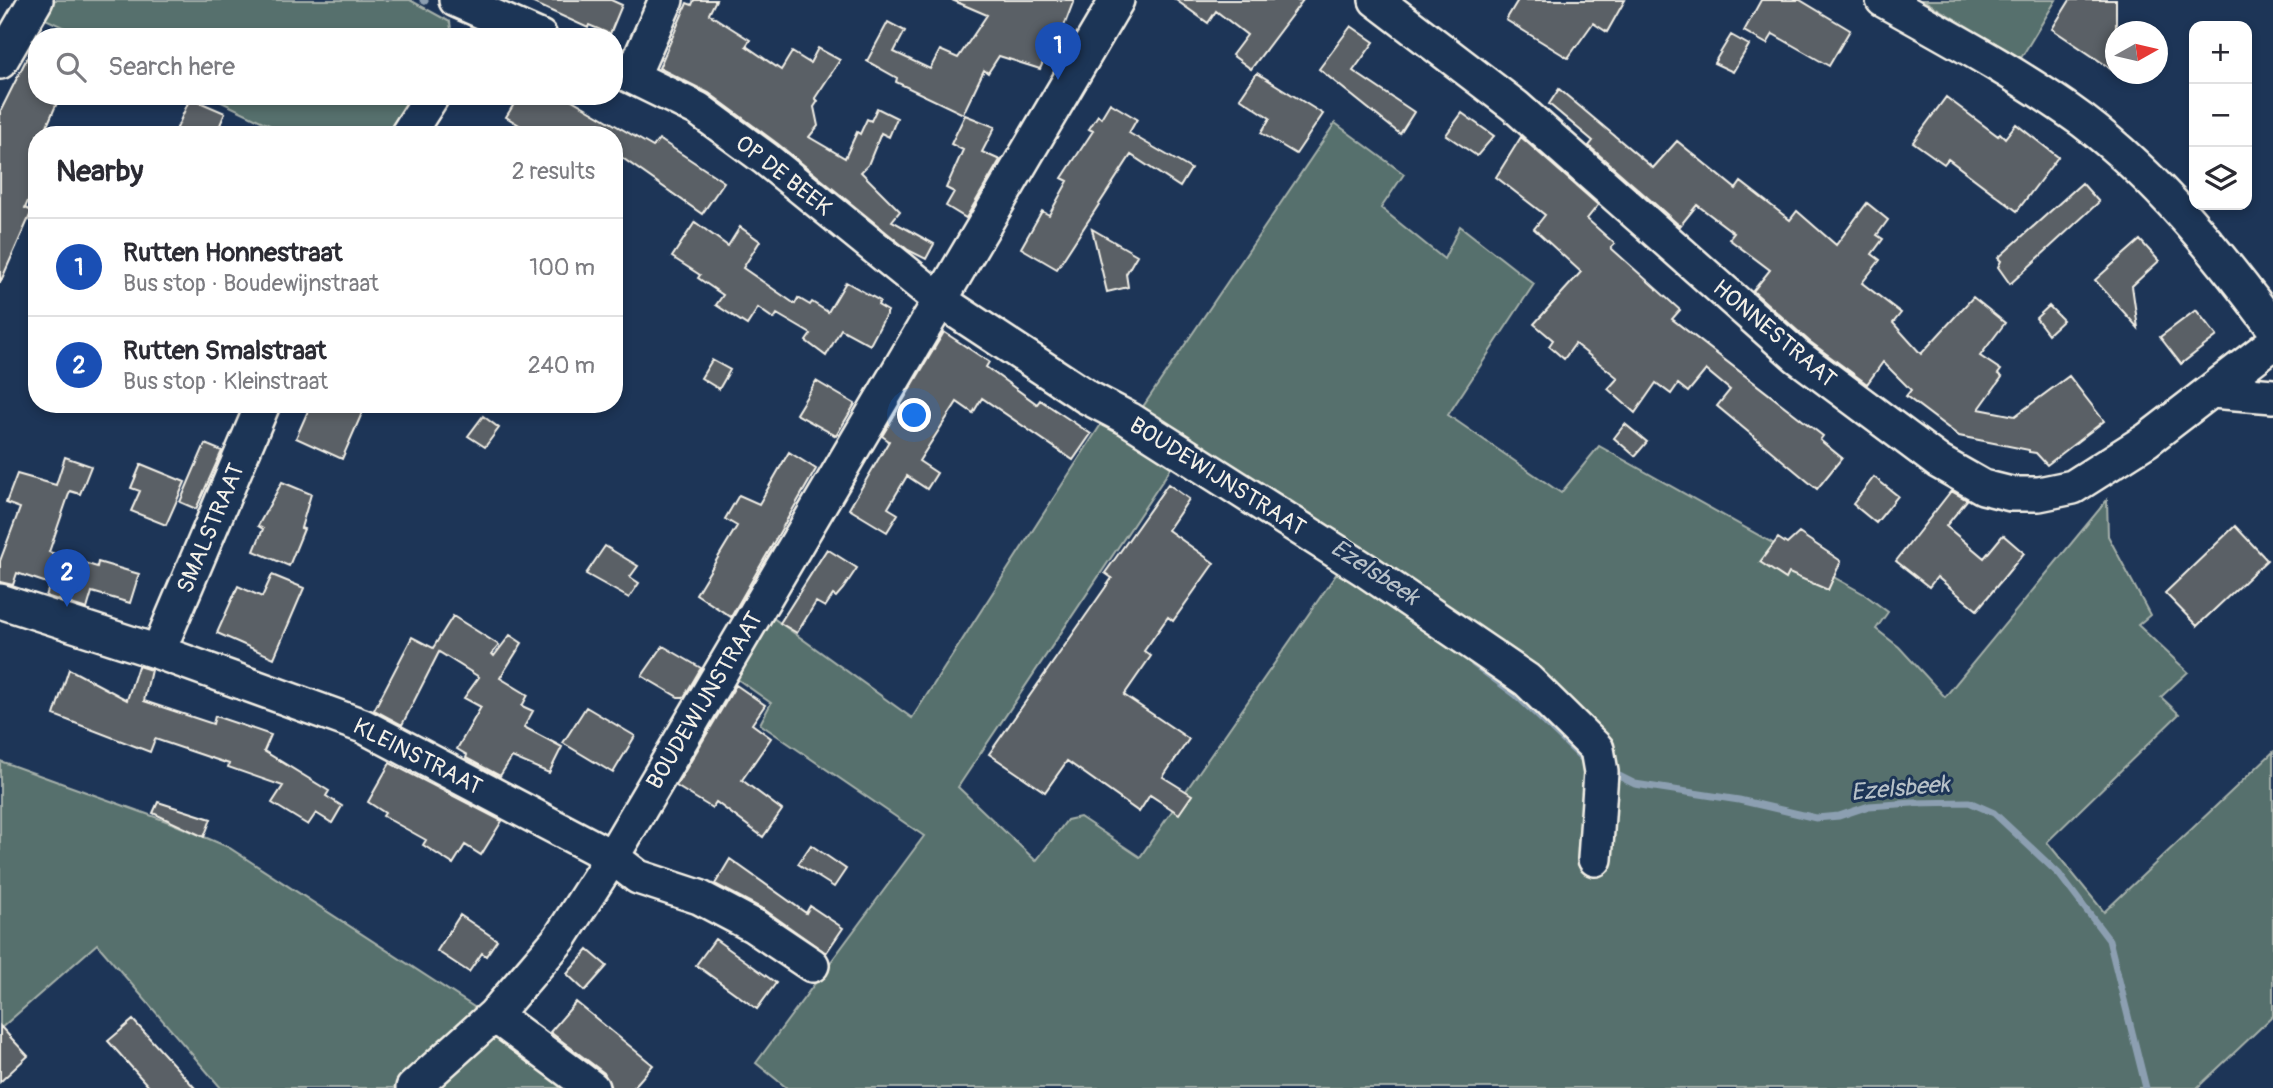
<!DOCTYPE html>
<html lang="en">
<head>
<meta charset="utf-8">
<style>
  :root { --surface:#fff; --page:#f2f2f3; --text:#2b2b33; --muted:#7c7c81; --line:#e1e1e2; --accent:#1a73e8 }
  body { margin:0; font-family:Pangolin,sans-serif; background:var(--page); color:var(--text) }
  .controls { position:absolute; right:21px; top:21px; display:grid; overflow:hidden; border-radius:14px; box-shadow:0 4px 10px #0003 }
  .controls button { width:63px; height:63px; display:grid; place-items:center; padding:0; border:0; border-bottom:2px solid var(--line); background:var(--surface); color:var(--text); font:35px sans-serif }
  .compass { position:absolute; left:2105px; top:21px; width:63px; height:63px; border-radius:50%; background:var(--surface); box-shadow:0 4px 10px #0003; rotate:82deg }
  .you { position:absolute; left:915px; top:416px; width:24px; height:24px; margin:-18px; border:5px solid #fff; border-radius:50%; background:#1a73e8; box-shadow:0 0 0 10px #1a73e833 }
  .badge { display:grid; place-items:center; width:46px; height:46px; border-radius:50%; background:var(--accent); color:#fff; font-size:23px; font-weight:700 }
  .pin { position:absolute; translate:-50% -58px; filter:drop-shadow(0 2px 4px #0008) }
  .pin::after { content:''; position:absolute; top:37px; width:24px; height:21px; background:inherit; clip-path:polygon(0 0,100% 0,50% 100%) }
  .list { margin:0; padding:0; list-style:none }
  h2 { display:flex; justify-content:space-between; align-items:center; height:91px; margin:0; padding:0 28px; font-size:30px }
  h2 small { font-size:23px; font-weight:400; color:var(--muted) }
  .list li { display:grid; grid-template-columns:46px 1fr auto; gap:21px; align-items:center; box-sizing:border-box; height:98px; padding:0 28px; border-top:2px solid var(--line) }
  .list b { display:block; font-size:26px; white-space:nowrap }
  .list p { margin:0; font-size:23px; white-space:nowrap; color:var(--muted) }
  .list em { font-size:23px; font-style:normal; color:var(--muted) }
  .icon { flex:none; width:38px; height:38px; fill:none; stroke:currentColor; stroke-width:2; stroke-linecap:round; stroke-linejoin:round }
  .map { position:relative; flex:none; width:2273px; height:1088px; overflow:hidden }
  .search { position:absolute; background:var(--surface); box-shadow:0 4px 10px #0003; left:28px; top:28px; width:595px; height:77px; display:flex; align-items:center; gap:18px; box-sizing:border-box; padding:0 24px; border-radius:28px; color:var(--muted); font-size:26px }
  .panel { position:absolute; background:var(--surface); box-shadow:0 4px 10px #0003; left:28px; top:126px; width:595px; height:287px; border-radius:28px }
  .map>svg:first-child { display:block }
  .green { fill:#56706d; stroke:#a5b0aa; stroke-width:2 }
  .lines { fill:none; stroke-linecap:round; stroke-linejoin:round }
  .stream { stroke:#8c9fb1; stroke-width:7 }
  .building { fill:#5a6066; stroke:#f4f1e8; stroke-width:2 }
  .minor-casing { stroke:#f4f1e8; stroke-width:38 }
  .minor { stroke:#1d3557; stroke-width:33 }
  .labels { text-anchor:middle; stroke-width:6; stroke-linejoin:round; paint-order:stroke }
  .street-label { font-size:23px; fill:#f4f1e8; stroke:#1d3557 }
  .water-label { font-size:24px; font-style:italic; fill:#b7c1c8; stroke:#1d3557 }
</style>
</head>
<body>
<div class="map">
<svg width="2273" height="1088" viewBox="0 0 2273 1088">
  <rect width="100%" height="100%" fill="#1d3557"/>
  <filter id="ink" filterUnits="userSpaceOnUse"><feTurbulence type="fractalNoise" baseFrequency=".0143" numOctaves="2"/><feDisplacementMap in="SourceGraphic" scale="14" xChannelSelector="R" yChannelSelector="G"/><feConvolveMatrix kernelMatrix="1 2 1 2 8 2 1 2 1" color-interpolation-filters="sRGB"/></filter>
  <g filter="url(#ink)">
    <path class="green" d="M 55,0 L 410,0 L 450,22 L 452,37 L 84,37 L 41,17 Z
      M 1923,0 L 2056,0 L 2021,58 Z
      M 209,96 L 419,96 L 394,135 L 290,135 Z
      M 1335,123 L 1404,174 L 1381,208 L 1444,259 L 1460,226 L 1534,284 L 1448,415 L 1561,493 L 1599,446 L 1864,594 L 1888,612 L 1876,629 L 1899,647 L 1945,697 L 2107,500 L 2108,536 L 2150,615 L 2138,625 L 2188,672 L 2161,697 L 2179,714 L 2047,842 L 2104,912 L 2273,752 L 2273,1016 L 2197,1088 L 787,1088 L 756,1063 L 924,836 L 760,724 L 771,703 L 733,676 L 769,615 L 912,718 L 1107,415 L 1177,459 L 958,787 L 1036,861 L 1067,820 L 1080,817 L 1140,857 L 1342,566 L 1615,763 L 1138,414 Z
      M 0,761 L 169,822 L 228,847 L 477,1009 L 393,1088 L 221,1088 L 97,944 L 0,1029 Z
      M 498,1031 L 575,1088 L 435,1088 Z"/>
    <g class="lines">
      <path class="stream" d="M 423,0 L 425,1
        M 1474,664 L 1516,695 L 1584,760
        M 1615,774 L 1635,784 L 1739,800 L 1816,818 L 1839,816 L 1869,806 L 1913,803 L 1969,802 L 1994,813 L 2059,874 L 2109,940 L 2146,1088"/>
    </g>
    <path class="building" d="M 527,0 L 611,0 L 622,5 L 610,34 L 589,25 L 588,28 Z
      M 694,0 L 716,0 L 709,14 L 750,40 L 746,46 L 781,70 L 792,52 L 810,63 L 818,48 L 840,60 L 815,98 L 818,101 L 814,107 L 818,126 L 809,137 L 845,158 L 857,132 L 860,134 L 867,119 L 871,121 L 877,108 L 897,118 L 889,137 L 881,133 L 868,165 L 861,172 L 900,211 L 892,221 L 934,244 L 926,259 L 908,250 L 778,144 L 709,93 L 659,68 L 687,3 L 692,5 Z
      M 952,0 L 1074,0 L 1051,60 L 1045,58 L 1040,69 L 999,56 L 988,73 L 984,70 L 963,114 L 896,82 L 897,78 L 867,61 L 888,22 L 905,31 L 894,52 L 930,69 L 940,50 L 958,58 L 987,15 Z
      M 1176,0 L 1303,0 L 1251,69 L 1232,55 L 1247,35 L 1216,11 L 1208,23 Z
      M 1518,0 L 1625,0 L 1607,32 L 1593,23 L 1568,58 L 1506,20 Z
      M 1761,0 L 1800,0 L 1850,30 L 1829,66 L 1773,34 L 1767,44 L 1744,31 Z
      M 2070,0 L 2116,0 L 2116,72 L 2052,29 Z
      M 1351,26 L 1374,42 L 1353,71 L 1414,112 L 1400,134 L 1319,69 Z
      M 1731,35 L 1749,45 L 1733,72 L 1714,63 Z
      M 37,38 L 37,96 L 60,96 L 43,135 L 37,135 L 37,181 L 25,208 L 32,211 L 0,283 L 0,112 Z
      M 1257,73 L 1323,114 L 1296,154 L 1261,133 L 1270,118 L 1240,98 Z
      M 1559,89 L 1653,168 L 1677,141 L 1736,189 L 1741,182 L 1790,220 L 1797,211 L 1836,245 L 1867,203 L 1888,220 L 1877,235 L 1883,239 L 1872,254 L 1880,260 L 1862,283 L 1901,313 L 1893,323 L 1921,354 L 1973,297 L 2005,323 L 1980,356 L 2001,370 L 1998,374 L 2002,377 L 1979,409 L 2015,416 L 2069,376 L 2104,421 L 2047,465 L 2036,453 L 2029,452 L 2029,450 L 1959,436 L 1906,396 L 1911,390 L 1883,362 L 1867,384 L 1809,341 L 1753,291 L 1770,270 L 1729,239 L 1734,233 L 1697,205 L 1680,226 L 1589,146 L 1593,141 L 1549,104 Z
      M 519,96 L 565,96 L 653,147 L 659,139 L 724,182 L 702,214 L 614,152 L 614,135 L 536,135 L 506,117 Z
      M 1946,97 L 1998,136 L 2000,133 L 2005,138 L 2016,124 L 2058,157 L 2017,211 L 1948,159 L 1944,164 L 1913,142 Z
      M 190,98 L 225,113 L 216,135 L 174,135 Z
      M 1110,103 L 1137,119 L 1129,133 L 1191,169 L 1180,187 L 1131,155 L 1057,269 L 1021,248 L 1042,211 L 1049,215 L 1068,181 L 1062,178 L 1093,131 L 1089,129 L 1098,115 L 1101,118 Z
      M 1462,113 L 1494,136 L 1477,156 L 1446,135 Z
      M 965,115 L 995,127 L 982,152 L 1000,160 L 966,218 L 946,206 L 954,192 L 946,188 L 963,150 L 951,144 Z
      M 1521,137 L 1598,205 L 1587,219 L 1615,244 L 1611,248 L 1680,310 L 1672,319 L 1823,436 L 1820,440 L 1842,458 L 1817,489 L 1717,406 L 1730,390 L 1706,370 L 1688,392 L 1678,384 L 1671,394 L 1656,383 L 1635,413 L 1608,389 L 1618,378 L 1575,344 L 1564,359 L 1549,346 L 1553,340 L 1534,324 L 1581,272 L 1534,229 L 1545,215 L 1496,177 Z
      M 2082,183 L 2099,202 L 2010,284 L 1998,267 L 2001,261 L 1998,258 Z
      M 695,222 L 728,246 L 740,227 L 760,241 L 743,268 L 795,304 L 798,298 L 810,305 L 812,302 L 828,312 L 846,282 L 880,301 L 878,305 L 888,311 L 870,345 L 841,329 L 826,356 L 806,341 L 811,334 L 777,314 L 774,319 L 758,308 L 747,325 L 716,305 L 723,295 L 698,278 L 700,275 L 672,257 Z
      M 1092,229 L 1137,255 L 1126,274 L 1128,287 L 1107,292 Z
      M 2140,240 L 2159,261 L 2132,286 L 2138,328 L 2095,280 Z
      M 2049,306 L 2063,320 L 2048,334 L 2036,318 Z
      M 2196,310 L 2217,336 L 2181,364 L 2160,337 Z
      M 944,332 L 989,362 L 986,367 L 1037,404 L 1040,400 L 1091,434 L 1073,460 L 982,398 L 973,413 L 957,402 L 919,461 L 937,473 L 927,489 L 907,476 L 888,508 L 898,514 L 887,532 L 849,509 L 889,441 L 882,436 Z
      M 712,360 L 730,370 L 719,389 L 701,378 Z
      M 816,381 L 855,404 L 836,436 L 796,414 Z
      M 311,404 L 366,404 L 342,459 L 296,438 Z
      M 483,416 L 499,428 L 485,447 L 468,436 Z
      M 1625,424 L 1647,442 L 1635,456 L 1614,438 Z
      M 205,444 L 222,451 L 196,509 L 180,502 Z
      M 789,452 L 816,469 L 731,617 L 696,594 L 737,526 L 725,519 L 739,495 L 759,504 Z
      M 65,457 L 91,466 L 80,494 L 70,491 L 49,552 L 97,567 L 98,562 L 139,574 L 130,603 L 92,592 L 87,609 L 46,596 L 50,584 L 17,573 L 13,585 L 0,582 L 0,561 L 20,508 L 6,503 L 17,474 L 56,485 Z
      M 141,464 L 185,482 L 166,525 L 131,511 L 140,491 L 131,488 Z
      M 1874,477 L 1898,496 L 1876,523 L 1853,504 Z
      M 282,482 L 311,494 L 301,528 L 304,529 L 289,566 L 254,551 L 263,529 L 258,526 Z
      M 1168,484 L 1189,499 L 1168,530 L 1214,563 L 1173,621 L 1168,617 L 1144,651 L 1151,656 L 1124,695 L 1189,739 L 1163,777 L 1192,795 L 1179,814 L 1150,795 L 1139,812 L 1067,761 L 1045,792 L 989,754 L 1112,578 L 1105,573 Z
      M 1951,491 L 1967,500 L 1946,526 L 1984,558 L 2003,535 L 2024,553 L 1977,610 L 1937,577 L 1929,587 L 1896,561 Z
      M 2235,526 L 2267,560 L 2197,626 L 2165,593 Z
      M 1799,533 L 1841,561 L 1828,590 L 1789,573 L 1786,579 L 1760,562 L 1778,538 L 1787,544 Z
      M 605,546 L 638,566 L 630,577 L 639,583 L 629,598 L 586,574 Z
      M 827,549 L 857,568 L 843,589 L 836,597 L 833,595 L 825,607 L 816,602 L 797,633 L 780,623 Z
      M 272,575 L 304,588 L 274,658 L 217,633 L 238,586 L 262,597 Z
      M 453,616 L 499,645 L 492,654 L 494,656 L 510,635 L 522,643 L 500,678 L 528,695 L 522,706 L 533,711 L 524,727 L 562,747 L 549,773 L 512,757 L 500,776 L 466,758 L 467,755 L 457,749 L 481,707 L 464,698 L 479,677 L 439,652 L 402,725 L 374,710 L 412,637 L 433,648 Z
      M 663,646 L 701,668 L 684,697 L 678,697 L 642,676 Z
      M 138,666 L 151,670 L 144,701 L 213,724 L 215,716 L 271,735 L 264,751 L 329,791 L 326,796 L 342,806 L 332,823 L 316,813 L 308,825 L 272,803 L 283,786 L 228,767 L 229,764 L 155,739 L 150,752 L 54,715 L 69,669 L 127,700 Z
      M 736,685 L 765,705 L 752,724 L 771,738 L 742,780 L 782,810 L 763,837 L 716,802 L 712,808 L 676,786 Z
      M 586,707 L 635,736 L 613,773 L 563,743 Z
      M 390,763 L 502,821 L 481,855 L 465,845 L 453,864 L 423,845 L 426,840 L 383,816 L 385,813 L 368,802 Z
      M 158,802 L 211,819 L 204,837 L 153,813 Z
      M 811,845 L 846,869 L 834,887 L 798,864 Z
      M 730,859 L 806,913 L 810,906 L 843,928 L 826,953 L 765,910 L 715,884 Z
      M 460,915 L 497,940 L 486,956 L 482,953 L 469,972 L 437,951 Z
      M 715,939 L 776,983 L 757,1009 L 696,965 Z
      M 588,950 L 607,966 L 585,991 L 567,974 Z
      M 576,1002 L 653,1065 L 633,1088 L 611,1088 L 604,1073 L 550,1032 Z
      M 133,1020 L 195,1088 L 150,1088 L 108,1041 Z
      M 0,1026 L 28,1056 L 0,1082 Z"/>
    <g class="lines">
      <g class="minor-casing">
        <path id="minor" d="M 456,0 L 540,37
          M 1376,0 L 1515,106 L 1797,356 L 1939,462 L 1983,487 L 2011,494 L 2039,494 L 2073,487 L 2147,440 L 2273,343
          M 1883,0 C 1951,38 2020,75 2083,121 C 2158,178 2217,252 2273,327
          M 0,62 L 36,0
          M 614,68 L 698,109 L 766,159 L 941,301 L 1087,397 L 1129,419 L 1364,569 L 1527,680 L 1597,749 L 1601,772 L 1595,859
          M 633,75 L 666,0
          M 407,135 L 432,96
          M 2212,391 L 2273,396
          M 0,601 L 158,652 L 363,726 L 612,857 L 638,877 L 699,897 L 754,926 L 812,965
          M 158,652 L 263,404
          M 494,1015 L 592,1088
          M 413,1088 L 494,1015 L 560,938 L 612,857 L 1117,0"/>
      </g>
      <use href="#minor" class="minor"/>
    </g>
  </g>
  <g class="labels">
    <g class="street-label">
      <text transform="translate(784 175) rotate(38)" y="8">OP DE BEEK</text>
      <text transform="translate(1775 333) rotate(40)" y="8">HONNESTRAAT</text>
      <text transform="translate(1218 476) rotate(32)" y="8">BOUDEWIJNSTRAAT</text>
      <text transform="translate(210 528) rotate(-67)" y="8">SMALSTRAAT</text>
      <text transform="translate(704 700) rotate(-59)" y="8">BOUDEWIJNSTRAAT</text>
      <text transform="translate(418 756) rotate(27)" y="8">KLEINSTRAAT</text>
    </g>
    <g class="water-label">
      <text transform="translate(1375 572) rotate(33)" y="8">Ezelsbeek</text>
      <text transform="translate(1900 788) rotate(-5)" y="8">Ezelsbeek</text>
    </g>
  </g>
</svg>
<div class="controls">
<button>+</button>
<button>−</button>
<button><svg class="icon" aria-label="layers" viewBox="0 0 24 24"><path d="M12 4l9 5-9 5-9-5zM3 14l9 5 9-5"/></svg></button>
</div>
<svg class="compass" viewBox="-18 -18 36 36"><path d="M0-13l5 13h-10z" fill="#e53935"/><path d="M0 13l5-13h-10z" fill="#7c7c81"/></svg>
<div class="you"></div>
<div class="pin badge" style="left:1058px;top:80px;background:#1a4fb4">1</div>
<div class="pin badge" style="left:67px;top:607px;background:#1a4fb4">2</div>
<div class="search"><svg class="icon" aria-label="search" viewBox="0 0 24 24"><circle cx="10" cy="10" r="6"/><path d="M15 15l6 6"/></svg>Search here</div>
<section class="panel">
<h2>Nearby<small>2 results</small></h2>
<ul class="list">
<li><span class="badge" style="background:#1a4fb4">1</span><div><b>Rutten Honnestraat</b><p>Bus stop · Boudewijnstraat</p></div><em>100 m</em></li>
<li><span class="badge" style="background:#1a4fb4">2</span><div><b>Rutten Smalstraat</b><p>Bus stop · Kleinstraat</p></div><em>240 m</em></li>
</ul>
</section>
</div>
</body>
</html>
